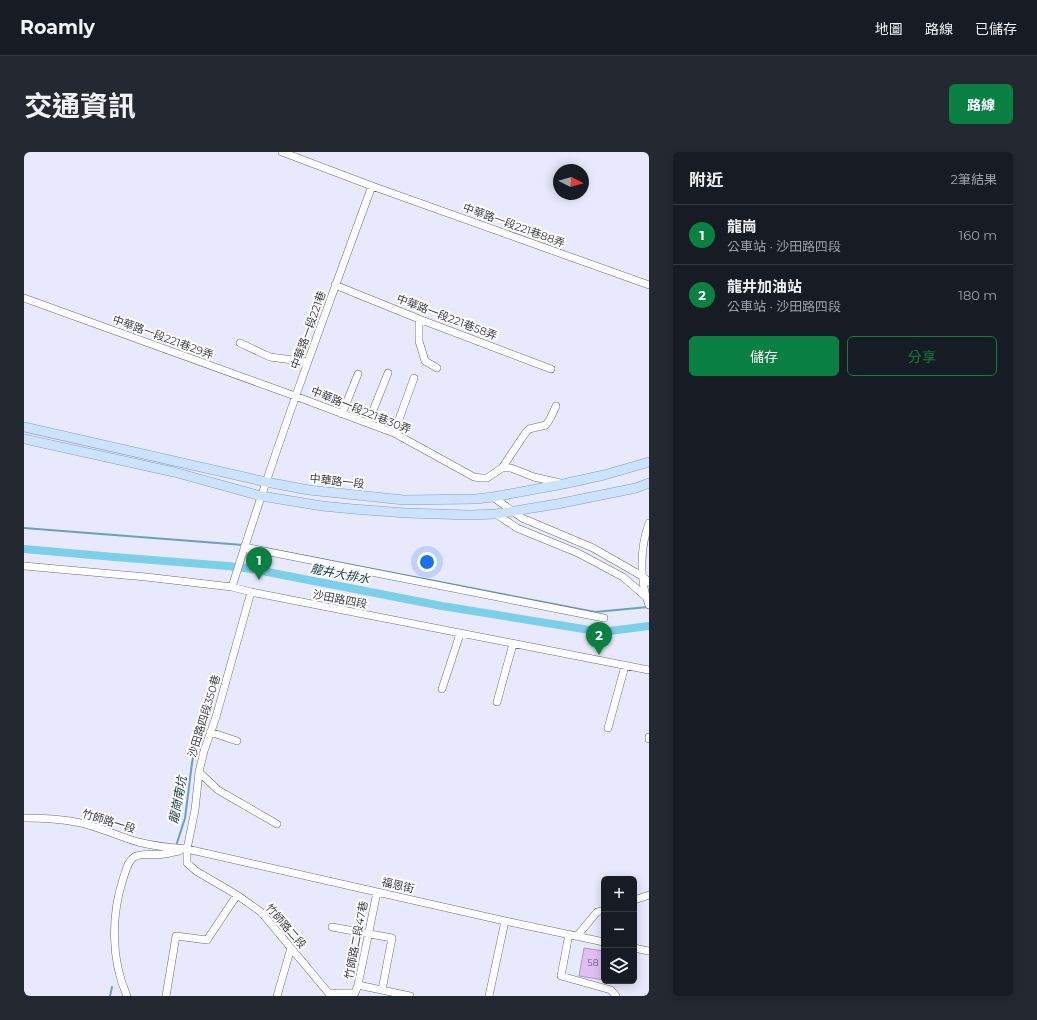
<!DOCTYPE html>
<html lang="zh-TW">
<head>
<meta charset="utf-8">
<style>
  :root { --surface:#171b24; --page:#242831; --text:#f1f3f6; --muted:#9ea1a6; --line:#363941; --accent:#0b8043 }
  body { margin:0; font-family:Montserrat,"Noto Sans TC",sans-serif; background:var(--page); color:var(--text) }
  .controls { position:absolute; right:12px; bottom:12px; display:grid; overflow:hidden; border-radius:6px; box-shadow:0 2px 10px #0003 }
  .controls button { width:36px; height:36px; display:grid; place-items:center; padding:0; border:0; border-bottom:1px solid var(--line); background:var(--surface); color:var(--text); font:20px sans-serif }
  .compass { position:absolute; left:529px; top:12px; width:36px; height:36px; border-radius:50%; background:var(--surface); box-shadow:0 2px 10px #0003; rotate:96deg }
  .you { position:absolute; left:403px; top:410px; width:14px; height:14px; margin:-10px; border:3px solid #fff; border-radius:50%; background:#1a73e8; box-shadow:0 0 0 6px #1a73e833 }
  .badge { display:grid; place-items:center; width:26px; height:26px; border-radius:50%; background:var(--accent); color:#fff; font-size:13px; font-weight:700 }
  .pin { position:absolute; translate:-50% -33px; filter:drop-shadow(0 1px 2px #0008) }
  .pin::after { content:''; position:absolute; top:21px; width:14px; height:12px; background:inherit; clip-path:polygon(0 0,100% 0,50% 100%) }
  .list { margin:0; padding:0; list-style:none }
  h2 { display:flex; justify-content:space-between; align-items:center; height:52px; margin:0; padding:0 16px; font-size:17px }
  h2 small { font-size:13px; font-weight:400; color:var(--muted) }
  .list li { display:grid; grid-template-columns:26px 1fr auto; gap:12px; align-items:center; box-sizing:border-box; height:60px; padding:0 16px; border-top:1px solid var(--line) }
  .list b { display:block; font-size:15px; white-space:nowrap }
  .list p { margin:0; font-size:13px; white-space:nowrap; color:var(--muted) }
  .list em { font-size:13px; font-style:normal; color:var(--muted) }
  .actions { display:flex; gap:8px; padding:12px 16px }
  .actions a { flex:1; padding:9px 0; border:1px solid var(--accent); border-radius:6px; text-align:center; font-size:14px; color:var(--accent) }
  .actions .main { background:var(--accent); color:#fff }
  .icon { flex:none; width:22px; height:22px; fill:none; stroke:currentColor; stroke-width:2; stroke-linecap:round; stroke-linejoin:round }
  .map { position:relative; flex:none; width:625px; height:844px; overflow:hidden; border-radius:6px }
  header { display:flex; align-items:center; gap:24px; box-sizing:border-box; height:56px; padding:0 20px; background:var(--surface); border-bottom:1px solid var(--line) }
  header strong { font-size:19px }
  nav { display:flex; gap:22px; margin-inline-start:auto; font-size:14px }
  .intro { display:flex; align-items:center; justify-content:space-between; box-sizing:border-box; height:96px; padding:0 24px }
  h1 { margin:0; font-size:28px }
  .button { padding:10px 18px; border-radius:6px; background:var(--accent); color:#fff; font-size:14px; font-weight:700 }
  main { display:flex; gap:24px; padding:0 24px }
  aside { flex:1; background:var(--surface); border-radius:6px; box-shadow:0 2px 10px #0003 }
  .map>svg:first-child { display:block }
  .lines { fill:none; stroke-linecap:round; stroke-linejoin:round }
  .stream { stroke:#68a3b8; stroke-width:2 }
  .canal { stroke:#7ccfe9; stroke-width:8 }
  .building { fill:#e4bdf6; stroke:#a99caf }
  .minor-casing { stroke:#6a6b7f; stroke-width:8 }
  .major-casing { stroke:#849dbc; stroke-width:10 }
  .minor { stroke:#fff; stroke-width:7 }
  .major { stroke:#cde3fd; stroke-width:9 }
  .labels { text-anchor:middle; stroke-width:4; stroke-linejoin:round; paint-order:stroke }
  .number-label { font-size:9px; fill:#655c71 }
  .street-label { font-size:11px; fill:#3b3c45; stroke:#fff }
  .water-label { font-size:12px; font-style:italic; fill:#0f3742; stroke:#fff }
</style>
</head>
<body>
<header>
<strong>Roamly</strong>
<nav><a>地圖</a><a>路線</a><a>已儲存</a></nav>
</header>
<div class="intro"><h1>交通資訊</h1><a class="button">路線</a></div>
<main>
<div class="map">
<svg width="625" height="844" viewBox="0 0 625 844">
  <rect width="100%" height="100%" fill="#e8e9fc"/>
  <g class="lines">
    <path class="stream" d="M 0,376 L 219,393
      M 235,395 L 571,460 L 624,455
      M 152,694 L 161,666 L 168,611 L 172,592
      M 86,844 L 88,835"/>
    <path class="canal" d="M 0,397 L 90,405 L 204,414 L 228,417 L 418,454 L 578,480 L 625,474"/>
  </g>
  <path class="building" d="M 560,796 L 580,799 L 580,828 L 555,824 Z"/>
  <g class="lines">
    <g class="minor-casing">
      <path id="minor" d="M 258,0 L 348,34 L 625,133
        M 311,133 L 395,167 L 527,217
        M 0,146 L 271,244 L 370,281 L 450,325 L 457,326 L 463,326 L 478,316 L 500,283 L 505,277 L 522,273 L 527,265 L 532,254
        M 395,167 L 395,189 L 401,209 L 413,216
        M 216,191 L 246,205 L 284,210
        M 318,262 L 334,222
        M 344,271 L 364,221
        M 370,281 L 390,226
        M 478,316 L 487,316 L 510,325 L 536,331
        M 469,345 L 498,366 L 569,396 L 618,424 L 625,430
        M 472,362 L 493,376 L 554,401 L 599,425 L 621,444
        M 625,371 C 616,396 615,427 625,453
        M 220,395 L 580,466
        M 0,414 L 122,425 L 208,435 L 227,440 L 625,518
        M 208,435 C 250,300 299,167 348,34
        M 227,440 L 192,565 L 180,599 L 175,620 L 171,658 L 163,697 L 163,711 L 172,719 L 213,743 L 237,760 L 307,844
        M 418,537 L 436,482
        M 473,550 L 489,492
        M 584,576 L 601,514
        M 186,580 L 213,589
        M 625,587 L 625,585
        M 175,620 L 194,638 L 253,672
        M 0,666 C 17,666 36,667 52,670 C 74,674 93,684 114,690 C 130,694 146,696 163,697 L 481,769 L 580,790
        M 610,748 L 625,743
        M 308,775 L 368,786 L 358,838
        M 545,782 L 537,824 L 587,838 L 592,844
        M 553,784 L 573,760 L 580,758
        M 610,796 L 625,799
        M 334,833 L 386,844
        M 305,841 L 331,841 L 334,833 L 353,740
        M 103,844 C 87,808 87,764 99,727 C 102,719 103,710 110,705 C 118,700 131,704 140,702 C 145,702 150,700 155,699
        M 142,844 L 152,784 L 183,788 L 213,743
        M 253,844 L 267,796
        M 465,844 L 481,769"/>
    </g>
    <g class="major-casing">
      <path id="major" d="M 0,275 L 242,330 L 285,338 L 380,348 L 452,347 L 469,345 L 539,332 L 580,323 L 625,310
        M 0,287 L 150,320 L 237,344 L 298,354 L 329,357 L 382,361 L 446,363 L 472,362 L 533,352 L 612,336 L 625,331"/>
    </g>
    <use href="#minor" class="minor"/>
    <use href="#major" class="major"/>
  </g>
  <g class="labels">
    <g class="number-label">
      <text x="569" y="814">58</text>
    </g>
    <g class="street-label">
      <text transform="translate(490 73) rotate(20)" y="4">中華路一段221巷88弄</text>
      <text transform="translate(423 165) rotate(21)" y="4">中華路一段221巷58弄</text>
      <text transform="translate(284 178) rotate(-70)" y="4">中華路一段221巷</text>
      <text transform="translate(139 185) rotate(20)" y="4">中華路一段221巷29弄</text>
      <text transform="translate(337 258) rotate(22)" y="4">中華路一段221巷30弄</text>
      <text transform="translate(313 329) rotate(6)" y="4">中華路一段</text>
      <text transform="translate(316 447) rotate(11)" y="4">沙田路四段</text>
      <text transform="translate(180 564) rotate(-73)" y="4">沙田路四段350巷</text>
      <text transform="translate(85 669) rotate(17)" y="4">竹師路一段</text>
      <text transform="translate(374 733) rotate(13)" y="4">福恩街</text>
      <text transform="translate(262 774) rotate(49)" y="4">竹師路二段</text>
      <text transform="translate(332 788) rotate(-79)" y="4">竹師路二段47巷</text>
    </g>
    <g class="water-label">
      <text transform="translate(316 422) rotate(11)" y="4">龍井大排水</text>
      <text transform="translate(154 648) rotate(-79)" y="4">龍崗南坑</text>
    </g>
  </g>
</svg>
<div class="controls">
<button>+</button>
<button>−</button>
<button><svg class="icon" aria-label="layers" viewBox="0 0 24 24"><path d="M12 4l9 5-9 5-9-5zM3 14l9 5 9-5"/></svg></button>
</div>
<svg class="compass" viewBox="-18 -18 36 36"><path d="M0-13l5 13h-10z" fill="#e53935"/><path d="M0 13l5-13h-10z" fill="#9ea1a6"/></svg>
<div class="you"></div>
<div class="pin badge" style="left:235px;top:428px">1</div>
<div class="pin badge" style="left:575px;top:503px">2</div>
</div>
<aside>
<h2>附近<small>2筆結果</small></h2>
<ul class="list">
<li><span class="badge">1</span><div><b>龍崗</b><p>公車站 · 沙田路四段</p></div><em>160 m</em></li>
<li><span class="badge">2</span><div><b>龍井加油站</b><p>公車站 · 沙田路四段</p></div><em>180 m</em></li>
</ul>
<div class="actions"><a class="main">儲存</a><a>分享</a></div>
</aside>
</main>
</body>
</html>
